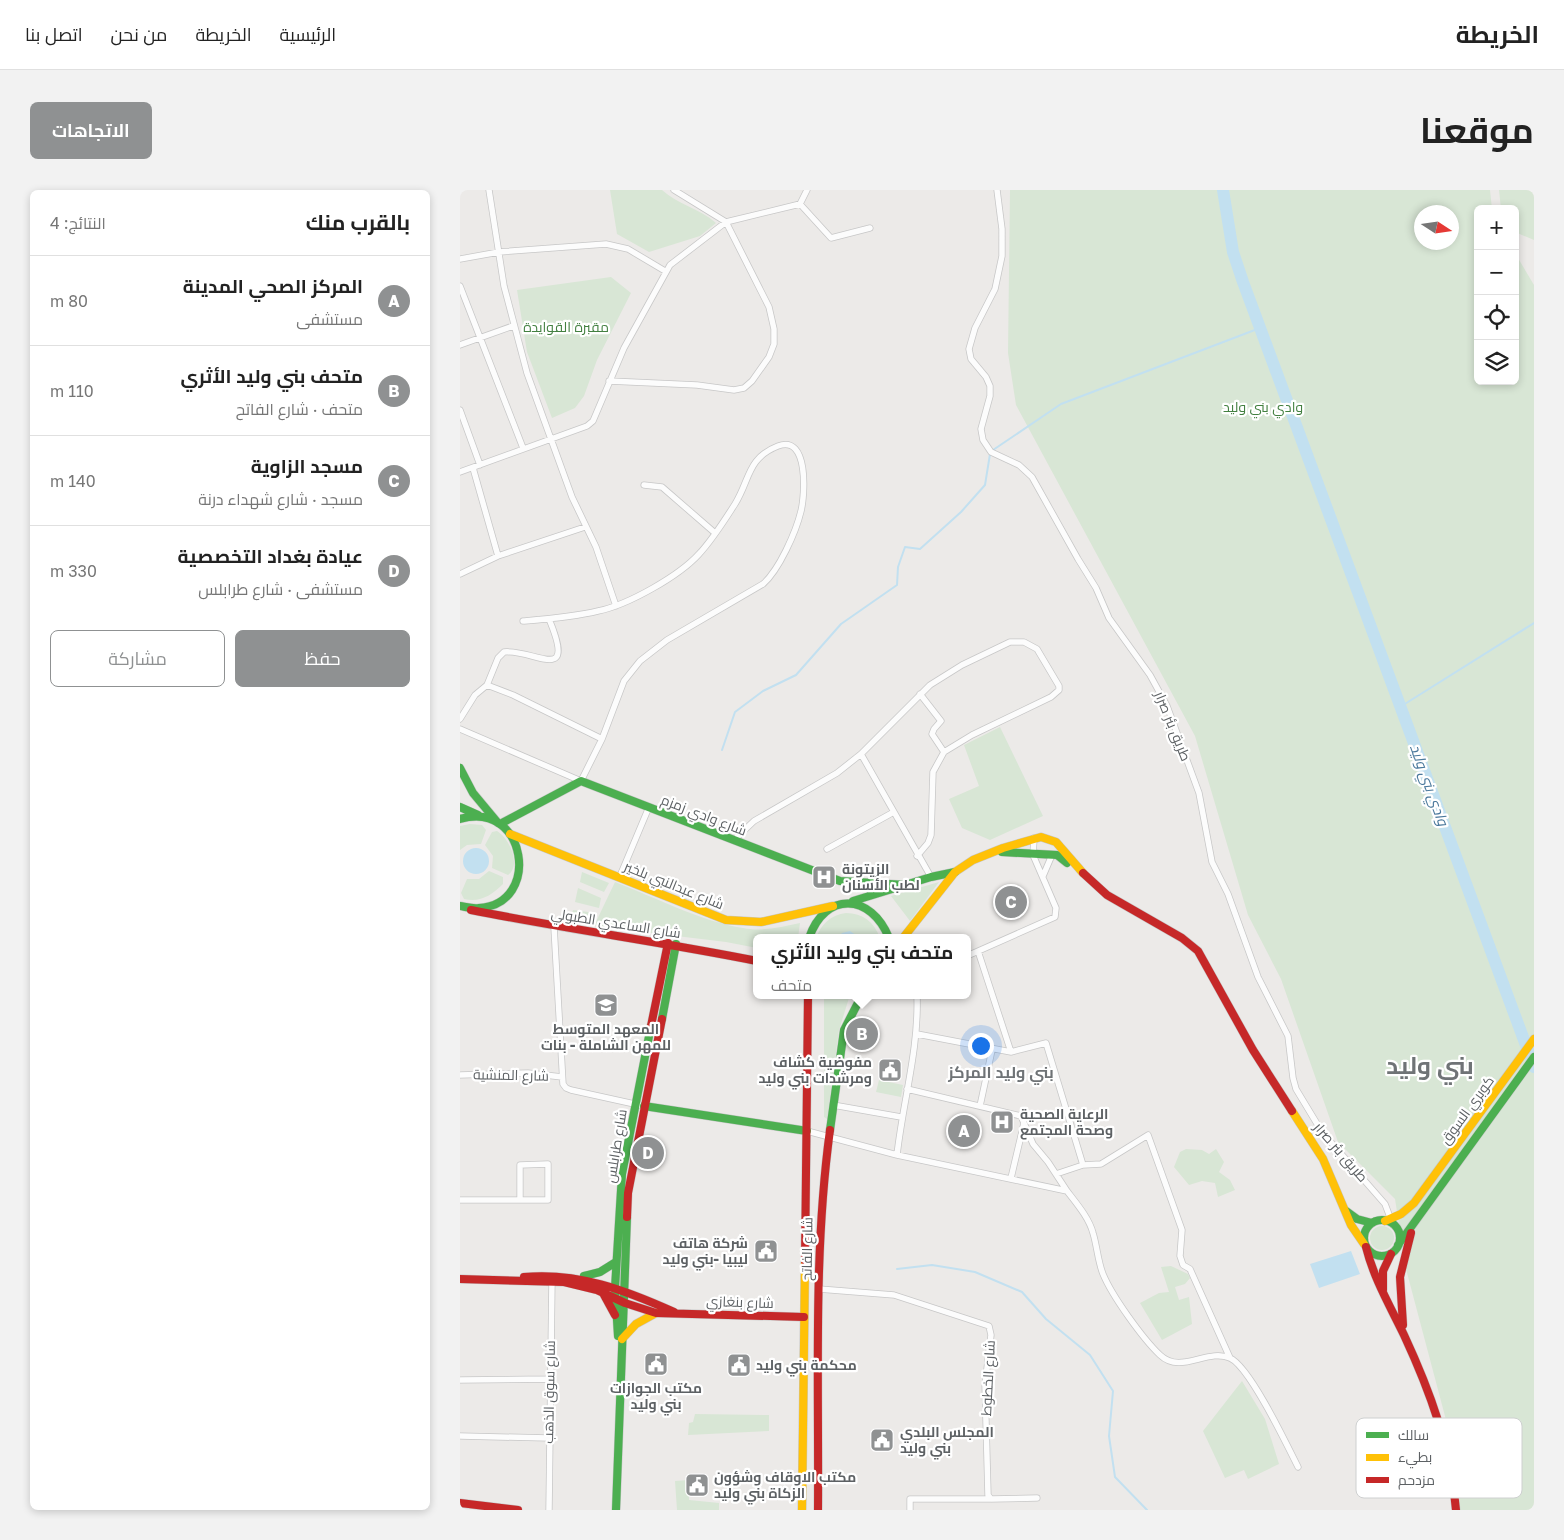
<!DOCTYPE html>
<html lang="ar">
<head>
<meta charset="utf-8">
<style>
  :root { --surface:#fff; --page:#f2f2f2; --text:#222; --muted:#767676; --line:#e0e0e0; --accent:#8f9192 }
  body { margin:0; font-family:"Golos Text",Cairo,sans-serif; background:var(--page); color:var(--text); direction:rtl }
  .controls { position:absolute; right:15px; top:15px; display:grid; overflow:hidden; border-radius:8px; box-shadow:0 2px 8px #0003 }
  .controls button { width:45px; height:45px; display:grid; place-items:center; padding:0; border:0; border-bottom:1px solid var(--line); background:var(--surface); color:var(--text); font:25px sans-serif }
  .compass { position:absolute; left:954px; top:15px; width:45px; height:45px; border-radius:50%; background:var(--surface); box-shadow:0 2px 8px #0003; rotate:102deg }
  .you { position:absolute; left:520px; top:855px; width:18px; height:18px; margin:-12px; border:4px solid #fff; border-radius:50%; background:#1a73e8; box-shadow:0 0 0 8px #1a73e833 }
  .badge { display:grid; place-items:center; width:32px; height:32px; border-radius:50%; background:var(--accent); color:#fff; font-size:16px; font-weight:700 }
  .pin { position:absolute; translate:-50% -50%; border:2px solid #fff; box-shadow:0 1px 5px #0006 }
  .popup { position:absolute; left:293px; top:744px; width:218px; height:65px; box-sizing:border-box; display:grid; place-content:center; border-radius:8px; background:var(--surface); filter:drop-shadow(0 1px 4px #0005); font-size:16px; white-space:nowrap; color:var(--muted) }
  .popup b { font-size:19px; color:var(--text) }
  .popup::after { content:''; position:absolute; left:50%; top:100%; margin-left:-10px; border:10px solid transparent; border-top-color:var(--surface) }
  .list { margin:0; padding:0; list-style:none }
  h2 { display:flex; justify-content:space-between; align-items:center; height:65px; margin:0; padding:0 20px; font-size:21px }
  h2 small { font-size:16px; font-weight:400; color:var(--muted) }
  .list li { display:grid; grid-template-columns:32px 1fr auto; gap:15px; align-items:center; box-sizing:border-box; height:90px; padding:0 20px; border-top:1px solid var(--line) }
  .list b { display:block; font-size:19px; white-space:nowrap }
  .list p { margin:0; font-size:16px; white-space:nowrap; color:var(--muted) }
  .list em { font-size:16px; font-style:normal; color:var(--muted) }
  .actions { display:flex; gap:10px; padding:15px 20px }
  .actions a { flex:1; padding:11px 0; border:1px solid var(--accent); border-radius:8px; text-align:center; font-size:18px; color:var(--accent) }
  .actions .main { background:var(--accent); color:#fff }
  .icon { flex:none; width:28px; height:28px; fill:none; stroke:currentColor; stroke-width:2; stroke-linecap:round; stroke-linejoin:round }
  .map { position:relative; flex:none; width:1074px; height:1320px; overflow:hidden; direction:ltr; border-radius:8px }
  header { display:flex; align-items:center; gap:30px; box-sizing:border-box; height:70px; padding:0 25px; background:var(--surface); border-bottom:1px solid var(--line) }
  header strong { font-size:24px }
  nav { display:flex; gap:28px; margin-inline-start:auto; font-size:18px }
  .intro { display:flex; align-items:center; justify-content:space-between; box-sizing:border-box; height:120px; padding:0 30px }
  h1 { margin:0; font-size:35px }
  .button { padding:12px 22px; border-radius:8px; background:var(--accent); color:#fff; font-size:18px; font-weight:700 }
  main { display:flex; gap:30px; padding:0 30px }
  aside { flex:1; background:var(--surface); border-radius:8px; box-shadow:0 2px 8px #0003 }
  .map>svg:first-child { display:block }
  .green { fill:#d8e6d5; fill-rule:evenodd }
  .water { fill:#c2e0f0 }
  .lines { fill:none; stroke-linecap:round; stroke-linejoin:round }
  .stream { stroke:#c2e0f0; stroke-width:2 }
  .river { stroke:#c2e0f0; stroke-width:12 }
  .street-casing { stroke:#c7c7c7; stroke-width:7 }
  .fast-casing { stroke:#c6c7c7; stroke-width:9 }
  .slow-casing { stroke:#c6c7c7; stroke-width:9 }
  .jam-casing { stroke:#c6c7c7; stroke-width:9 }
  .street { stroke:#fcfcfc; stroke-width:5.5 }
  .fast { stroke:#4caf50; stroke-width:8 }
  .slow { stroke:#ffc107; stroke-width:8 }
  .jam { stroke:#c62828; stroke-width:8 }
  .labels { text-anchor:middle; stroke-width:4.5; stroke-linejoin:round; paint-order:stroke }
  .park-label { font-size:14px; fill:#438041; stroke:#fff }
  .street-label { font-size:14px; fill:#5d6164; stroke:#fff }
  .poi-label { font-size:14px; font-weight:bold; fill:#5d6164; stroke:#fff; text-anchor:start }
  .water-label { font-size:15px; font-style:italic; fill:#4b799c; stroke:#fff }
  .quarter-label { font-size:16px; font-weight:bold; fill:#6f7376; stroke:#fff }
  .town-label { font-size:24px; font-weight:bold; fill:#6f7376; stroke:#fff }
  .key { fill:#fff; stroke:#ced0d0; stroke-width:1 }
  .key-label { font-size:14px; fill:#5d6164 }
</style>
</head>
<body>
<header>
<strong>الخريطة</strong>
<nav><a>الرئيسية</a><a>الخريطة</a><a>من نحن</a><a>اتصل بنا</a></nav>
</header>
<div class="intro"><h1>موقعنا</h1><a class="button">الاتجاهات</a></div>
<main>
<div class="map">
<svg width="1074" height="1320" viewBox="0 0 1074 1320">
  <rect width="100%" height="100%" fill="#eceae8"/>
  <path class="green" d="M 150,0 L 202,0 C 217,14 239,18 256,33 L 240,46 L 189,62 L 157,44 Z
    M 550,0 L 1030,0 L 1032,19 L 1018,19 L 1018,191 L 1055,191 L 1055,63 L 1074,95 L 1074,1320 L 995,1320 L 999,1279 L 946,1079 L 935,1009 L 878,952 L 821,789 L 788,725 L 735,546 L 556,215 L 548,163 ZM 962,22 L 992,22 L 992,52 L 962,52 Z
    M 1039,0 L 1074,0 L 1074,50 L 1055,42 L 1055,19 L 1041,19 Z
    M 151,87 L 171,103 L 137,170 L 124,206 L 115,218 L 92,228 L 67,162 L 57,100 Z
    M 540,537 L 583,626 L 530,650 L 502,638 L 489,609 L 519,596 L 504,555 Z
    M 10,634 L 22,635 L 26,640 L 21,654 L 7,655 L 0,660 L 0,636 Z
    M 37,641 C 49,648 62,675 48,685 L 32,678 L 33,666 L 25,655 L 32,642 Z
    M 29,681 L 43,687 L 43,694 C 32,705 20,713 4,709 L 1,703 L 7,689 L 19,689 Z
    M 122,682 L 149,693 L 144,702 L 120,692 Z
    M 155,692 C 194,707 243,732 283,738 C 302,742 321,737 340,733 L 338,748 L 297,748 L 297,758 L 266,752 L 134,736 Z
    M 479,692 L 450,731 L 431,706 Z
    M 118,698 L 141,708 L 139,718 L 115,712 Z
    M 113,720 L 136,723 L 132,734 L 111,729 Z
    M 386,723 C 403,723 414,732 420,748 L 356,748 C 361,734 371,725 386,723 Z
    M 364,805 L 389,808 L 379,840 L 367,929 L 364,927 Z
    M 419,890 L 443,895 L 441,907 L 416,902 Z
    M 726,959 L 742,960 L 749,964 L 756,959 L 764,972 L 759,982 L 770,990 L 775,1000 L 758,1007 L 755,993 L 742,991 L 729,995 L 714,977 L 720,962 Z
    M910 1048a12 12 0 1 1 24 0a12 12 0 1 1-24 0Z
    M 711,1076 L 728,1084 L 730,1088 L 725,1094 L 715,1097 L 719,1110 L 729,1107 L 732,1134 L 702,1150 L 680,1113 L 699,1103 L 709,1102 L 701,1077 Z
    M 782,1191 L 805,1229 L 819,1274 L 788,1289 L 784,1280 L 765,1288 L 743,1241 Z
    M 235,1224 L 309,1225 L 309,1241 L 228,1245 L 229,1233 L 233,1232 Z
    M 229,1290 L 229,1310 L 259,1313 L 259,1320 L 217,1320 L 215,1291 Z"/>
  <path class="water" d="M3 671a13 13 0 1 1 26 0a13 13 0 1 1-26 0Z
    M 390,741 L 400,748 L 378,748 L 382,743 Z
    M 891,1061 L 900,1084 L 859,1098 L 850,1074 Z"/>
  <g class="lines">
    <path class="stream" d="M 533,260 L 601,214 L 800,138
      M 940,517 L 1074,433
      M 262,560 L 275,522 L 303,501 L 336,485 L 381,434 L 437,395 L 438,377 L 445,357 L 460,359 L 501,322 L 525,295 L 530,264
      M 437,1079 L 472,1075 L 515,1082 L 562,1102 L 586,1129 L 630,1165 L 653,1201 L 649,1246 L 655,1287 L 687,1320"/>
    <path class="river" d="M 763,0 L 773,62 L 783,92 L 1074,877"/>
    <g class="street-casing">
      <path id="street" d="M 29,0 L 44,96 L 67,183 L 112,307 L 136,357 L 156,416
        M 537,0 L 542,39 L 542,66 L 535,99 L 515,138 L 509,159 L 511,169 L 526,187 L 530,196 L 530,206 L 521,239 L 523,250 L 531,262 L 559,275 L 572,287 L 618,369 L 636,398 L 649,428 L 690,485 L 707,516 L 739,603 L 752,672 L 768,704 L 798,787 L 828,846 L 833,888 L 836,899 L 862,942 L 925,1014 L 933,1035
        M 340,14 L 371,48 L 410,38
        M 0,69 L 39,62 L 146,54 L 168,59 L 205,81
        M 0,96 L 63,258
        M 0,155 L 53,136
        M 149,191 L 237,195 L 274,200 L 284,198 L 292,191 L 309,167 L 314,154 L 314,139 L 309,117 L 266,32 L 214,0
        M 0,220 L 20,275
        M 0,282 L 127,236 L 133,231 L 164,158 L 210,75 L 266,32 L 340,14 L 347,0
        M 184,295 L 202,297 L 255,343
        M 38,366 L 125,337
        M 0,384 L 38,366 L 13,278
        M 27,495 L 38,468 L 44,462 C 75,459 117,496 89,429
        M 460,504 L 481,531 L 474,539 L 472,544 L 484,562
        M 0,529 L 15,505 L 27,495 L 53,505 L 142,549
        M 0,539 L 121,591 L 142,549 L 164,491 L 180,471 L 207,450 L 303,394 C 319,380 336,342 341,321 C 345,305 349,244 318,256 C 287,268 290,290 275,314 C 264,331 253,349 239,364 C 219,386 168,415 138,421 C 114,427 88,429 63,431
        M 401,564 L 470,495 L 502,475 L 550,452 L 564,452 L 577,459 L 599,496 L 599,500 L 591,507 L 512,545 L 484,562 L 473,582 L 471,645 L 468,653 L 457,666
        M 274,650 L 294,631 L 377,583 L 401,564 L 471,687
        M 367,659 L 432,623
        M 160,686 L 189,617
        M 583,686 L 592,665
        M 94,737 L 103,894 L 106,898 L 111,900 L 179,915
        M 518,761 L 551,862
        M 507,766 L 595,727 L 596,718 L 573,665 L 574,648
        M 457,844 L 551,862 L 586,853 L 623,975
        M 0,885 L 68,883 L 102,887
        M 447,899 L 561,926 L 573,954 L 588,972 L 607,1001
        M 373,915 L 441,927
        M 520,916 L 532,860
        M 347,941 L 437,965 L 607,1001 C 617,1014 629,1028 633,1043 C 637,1056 638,1072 643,1084 C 652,1106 683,1149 700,1165 C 721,1185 747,1158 770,1168 C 790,1177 827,1255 838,1277
        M 437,965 C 443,911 459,859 457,805
        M 596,984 L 623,975 L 641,974 L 688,945 L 722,1040 L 720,1066 L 723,1075 L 730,1079 L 770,1168
        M 551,988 L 564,933
        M 0,1010 L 88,1010 L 88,974 L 60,975 L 60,1010
        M 359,1099 L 434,1105 L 529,1136 L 531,1145 L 525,1195 L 528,1305 L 531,1309 L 577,1308
        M 0,1190 L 90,1189
        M 0,1246 L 88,1248
        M 89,1320 L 92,1089
        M 450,1320 L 450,1309 L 531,1309"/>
    </g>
    <g class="fast-casing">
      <path id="fast" d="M 0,578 L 13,603 L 38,633
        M 0,617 L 18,625
        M 0,629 C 67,609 82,715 19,718 C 13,719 6,717 0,716
        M 40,634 L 121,591 L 380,691 L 446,695
        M 542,662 L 597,665 L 607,673
        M 393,711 L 471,687 L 495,682
        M 349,748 C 365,701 411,703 429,748
        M 202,829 L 216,754
        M 184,916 L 347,941
        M 370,940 L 384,840 L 402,805
        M 886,1021 L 897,1029 L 912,1033
        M904 1048a18 18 0 1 1 36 0a18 18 0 1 1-36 0Z
        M 938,1055 L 1074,867
        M 124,1086 L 140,1082 L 156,1072
        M 158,1146 L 155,1098 L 162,984 L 191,836
        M 156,1320 L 167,1027"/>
    </g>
    <g class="slow-casing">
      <path id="slow" d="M 50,644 L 266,730 L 301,732 L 373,716
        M 443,748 L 495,682 L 513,670 L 543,658 L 581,647 L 596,652 L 623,683
        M 347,805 L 348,808
        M 832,921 L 863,969 L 891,1035 L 904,1054
        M 925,1031 L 941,1024 L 954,1013 L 1074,849
        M 162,1149 L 176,1134 L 196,1123
        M 342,1320 L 345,1071"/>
    </g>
    <g class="jam-casing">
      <path id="jam" d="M 623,683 L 647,705 L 722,748 L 738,761 L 793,860 L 832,921
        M 11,720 C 106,739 202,752 297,771
        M 191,836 L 208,753
        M 167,1027 L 168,1003 L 202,829
        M 906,1057 C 914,1089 930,1116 944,1145 C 970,1201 991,1258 996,1320
        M 345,1071 L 348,805
        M 64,1087 C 118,1082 165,1100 214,1122
        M 0,1089 L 104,1092 L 137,1100 L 165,1113 L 196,1123 L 344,1127
        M 923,1100 L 923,1081 L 931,1064
        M 143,1103 L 155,1125
        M 943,1135 L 940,1087 L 951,1043
        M 0,1313 L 58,1320
        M 358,1320 C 359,1193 353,1065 370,940"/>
    </g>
    <use href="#street" class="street"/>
    <use href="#fast" class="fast"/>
    <use href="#slow" class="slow"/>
    <use href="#jam" class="jam"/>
  </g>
  <defs>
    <g id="hospital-square" transform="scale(1.25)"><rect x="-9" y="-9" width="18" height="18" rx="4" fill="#8f9192" stroke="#fff"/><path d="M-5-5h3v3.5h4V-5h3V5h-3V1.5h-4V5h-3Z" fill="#fff"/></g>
    <g id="university-square" transform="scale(1.25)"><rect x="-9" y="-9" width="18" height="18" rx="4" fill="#8f9192" stroke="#fff"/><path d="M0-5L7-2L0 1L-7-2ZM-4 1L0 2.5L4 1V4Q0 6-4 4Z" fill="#fff"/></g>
    <g id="civic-square" transform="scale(1.25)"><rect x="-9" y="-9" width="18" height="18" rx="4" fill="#8f9192" stroke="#fff"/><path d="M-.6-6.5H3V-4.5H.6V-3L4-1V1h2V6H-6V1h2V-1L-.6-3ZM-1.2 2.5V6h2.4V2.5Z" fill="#fff"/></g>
  </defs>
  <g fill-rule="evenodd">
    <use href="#hospital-square" x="364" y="687"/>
    <use href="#university-square" x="146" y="815"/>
    <use href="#civic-square" x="430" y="880"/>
    <use href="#hospital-square" x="542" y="932"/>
    <use href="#civic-square" x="306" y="1061"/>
    <use href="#civic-square" x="196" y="1174"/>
    <use href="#civic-square" x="279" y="1175"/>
    <use href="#civic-square" x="422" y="1250"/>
    <use href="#civic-square" x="237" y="1295"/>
  </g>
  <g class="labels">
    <g class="park-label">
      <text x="106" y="142">مقبرة القوايدة</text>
      <text x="803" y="222">وادي بني وليد</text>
    </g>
    <g class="street-label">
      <text transform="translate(713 536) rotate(68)" y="5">طريق بئر صرار</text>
      <text transform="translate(244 625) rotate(21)" y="5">شارع وادي زمزم</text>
      <text transform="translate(214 695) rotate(22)" y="5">شارع عبدالنبي بلخير</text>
      <text transform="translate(156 733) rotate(9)" y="5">شارع الساعدي الطبولي</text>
      <text transform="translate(51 885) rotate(1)" y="5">شارع المنشية</text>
      <text transform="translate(1007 920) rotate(-54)" y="5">كوبري السوق</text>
      <text transform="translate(156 956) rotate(-81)" y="5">شارع طرابلس</text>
      <text transform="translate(881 962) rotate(49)" y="5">طريق بئر صرار</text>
      <text transform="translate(347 1059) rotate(-89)" y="5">شارع الفاتح</text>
      <text transform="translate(280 1112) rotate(2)" y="5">شارع بنغازي</text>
      <text transform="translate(528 1188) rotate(-87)" y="5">شارع الخطوط</text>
      <text transform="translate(89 1202) rotate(-89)" y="5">شارع سوق الذهب</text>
    </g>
    <g class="poi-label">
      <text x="382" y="684">الزيتونة<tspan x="382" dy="16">لطب الأسنان</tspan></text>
      <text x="146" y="844" text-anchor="middle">المعهد المتوسط<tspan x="146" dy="16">للمهن الشاملة - بنات</tspan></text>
      <text x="412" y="877" text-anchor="end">مفوضية كشاف<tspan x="412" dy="16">ومرشدات بني وليد</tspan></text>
      <text x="560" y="929">الرعاية الصحية<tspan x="560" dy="16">وصحة المجتمع</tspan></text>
      <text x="288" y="1058" text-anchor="end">شركة هاتف<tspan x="288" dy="16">ليبيا -بني وليد</tspan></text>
      <text x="296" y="1180">محكمة بني وليد</text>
      <text x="196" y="1203" text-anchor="middle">مكتب الجوازات<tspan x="196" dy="16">بني وليد</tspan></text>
      <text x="440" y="1247">المجلس البلدي<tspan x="440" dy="16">بني وليد</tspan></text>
      <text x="254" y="1292">مكتب الاوقاف وشؤون<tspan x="254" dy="16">الزكاة بني وليد</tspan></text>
    </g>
    <g class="water-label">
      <text transform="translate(969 595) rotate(70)" y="5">وادي بني وليد</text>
    </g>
    <g class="quarter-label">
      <text x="541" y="888">بني وليد المركز</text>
    </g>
    <g class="town-label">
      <text x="970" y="884">بني وليد</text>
    </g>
  </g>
  <rect x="896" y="1228" width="166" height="80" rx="8" class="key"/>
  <rect x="906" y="1242" width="23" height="6" fill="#4caf50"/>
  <rect x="906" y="1264" width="23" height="7" fill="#ffc107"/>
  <rect x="906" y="1287" width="23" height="6" fill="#c62828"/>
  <g class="key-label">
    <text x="938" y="1250">سالك</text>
    <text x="938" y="1272">بطيء</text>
    <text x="938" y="1295">مزدحم</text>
  </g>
</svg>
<div class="controls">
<button>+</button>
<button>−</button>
<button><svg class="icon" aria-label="locate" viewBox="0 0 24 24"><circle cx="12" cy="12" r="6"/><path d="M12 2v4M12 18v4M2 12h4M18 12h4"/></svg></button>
<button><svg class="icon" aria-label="layers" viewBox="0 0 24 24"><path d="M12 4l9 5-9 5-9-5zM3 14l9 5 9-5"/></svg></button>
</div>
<svg class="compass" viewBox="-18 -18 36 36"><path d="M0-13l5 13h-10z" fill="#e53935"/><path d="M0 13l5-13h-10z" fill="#767676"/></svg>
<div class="you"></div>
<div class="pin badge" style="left:504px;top:941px">A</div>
<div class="pin badge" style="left:402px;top:844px">B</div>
<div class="popup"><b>متحف بني وليد الأثري</b>متحف</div>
<div class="pin badge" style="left:551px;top:712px">C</div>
<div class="pin badge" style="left:188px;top:963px">D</div>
</div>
<aside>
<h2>بالقرب منك<small>النتائج: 4</small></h2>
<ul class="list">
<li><span class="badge">A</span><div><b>المركز الصحي المدينة</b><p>مستشفى</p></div><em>80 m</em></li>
<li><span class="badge">B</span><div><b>متحف بني وليد الأثري</b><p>متحف · شارع الفاتح</p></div><em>110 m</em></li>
<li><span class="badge">C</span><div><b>مسجد الزاوية</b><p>مسجد · شارع شهداء درنة</p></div><em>140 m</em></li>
<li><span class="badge">D</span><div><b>عيادة بغداد التخصصية</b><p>مستشفى · شارع طرابلس</p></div><em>330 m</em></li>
</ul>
<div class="actions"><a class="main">حفظ</a><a>مشاركة</a></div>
</aside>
</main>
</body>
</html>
